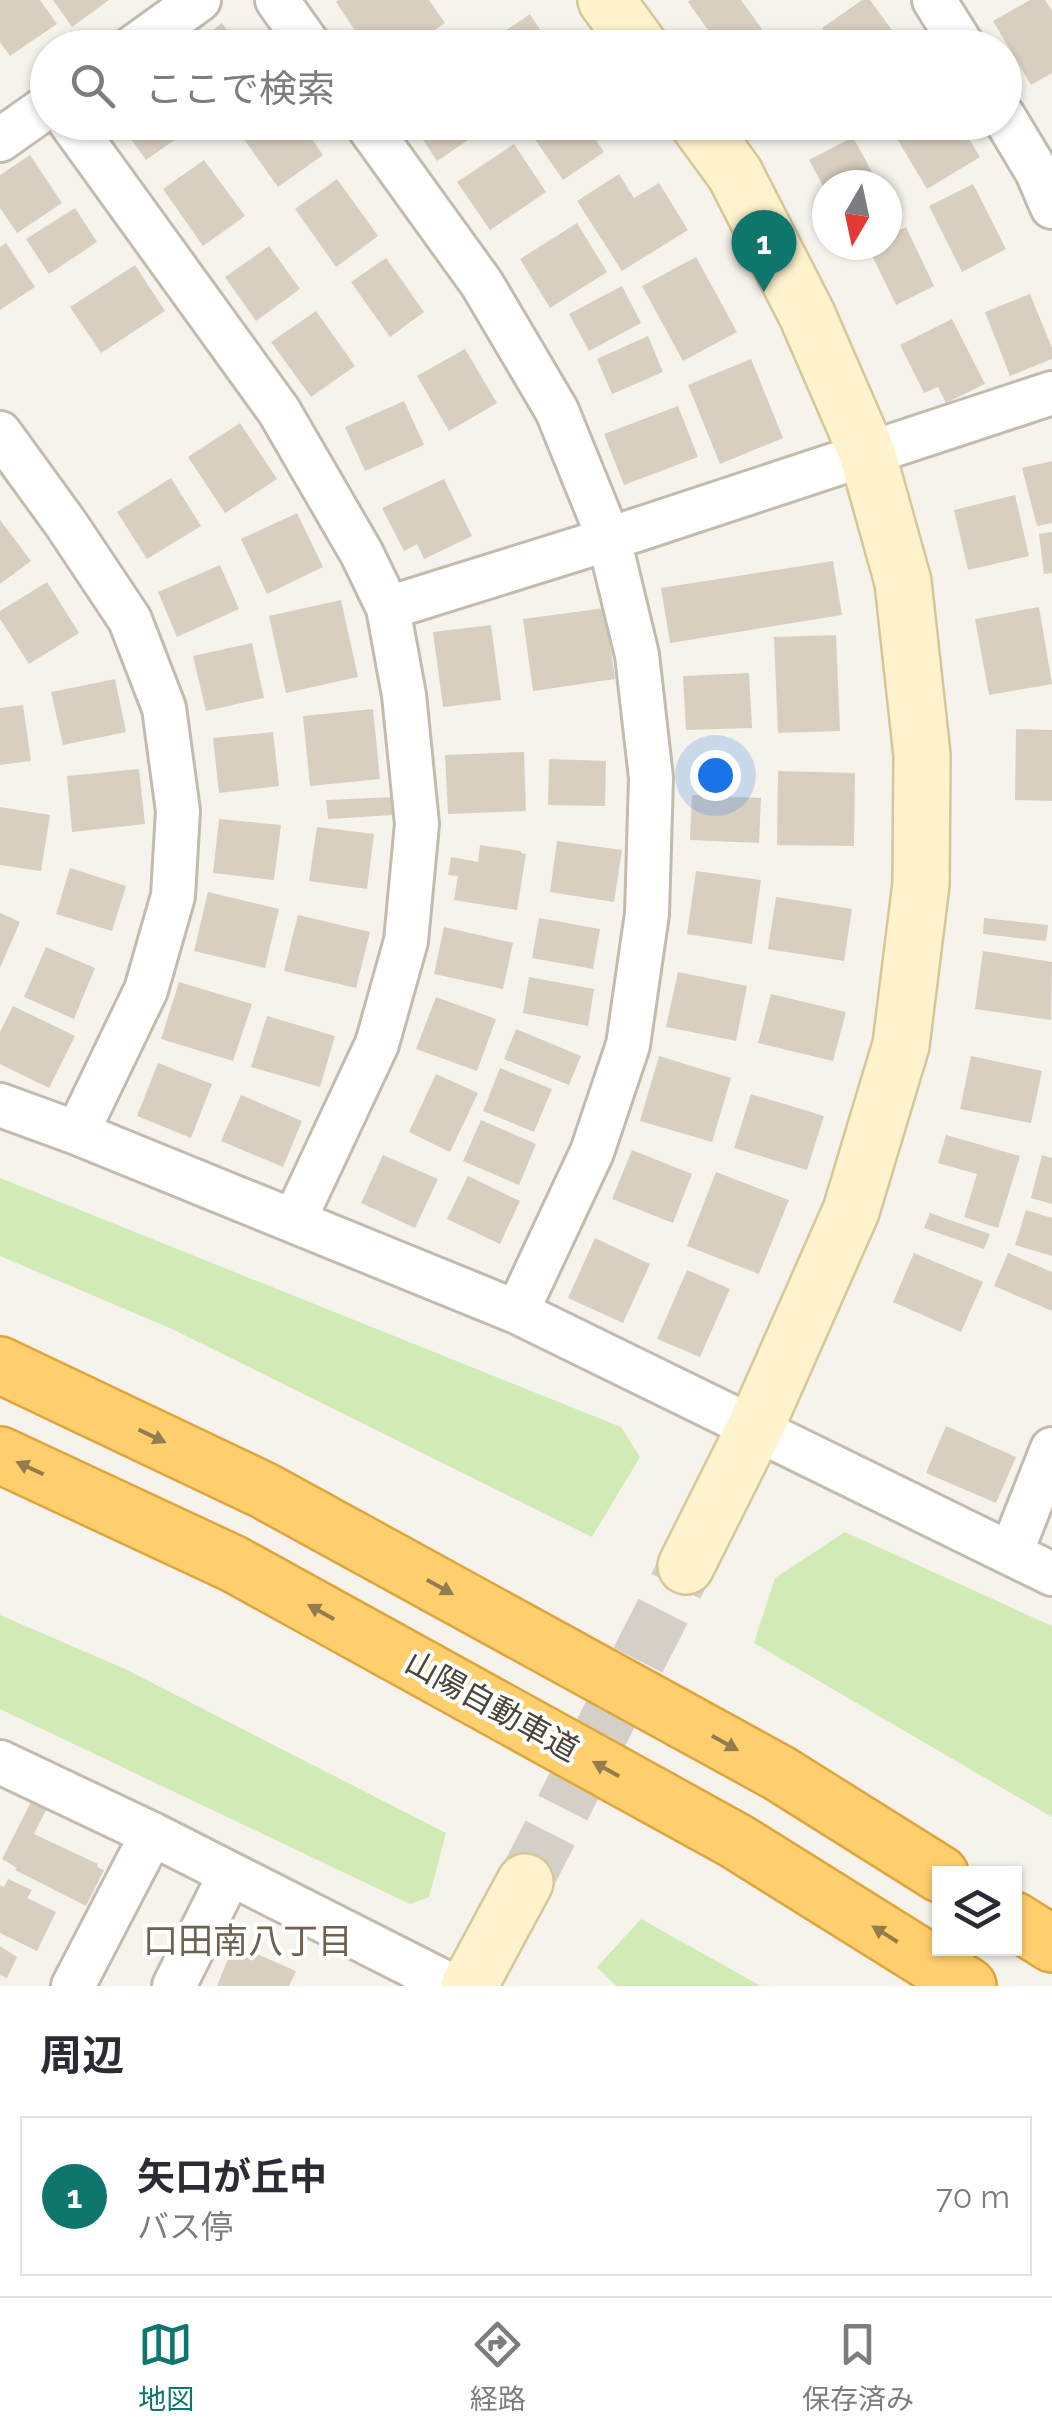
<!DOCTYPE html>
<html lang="ja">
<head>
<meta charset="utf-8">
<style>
  :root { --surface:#fff; --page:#f7f7f7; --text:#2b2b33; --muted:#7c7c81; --line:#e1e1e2; --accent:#0f766e }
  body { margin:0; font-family:Raleway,"Noto Sans JP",sans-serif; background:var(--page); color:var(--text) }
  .controls { position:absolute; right:30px; bottom:30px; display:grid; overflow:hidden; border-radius:0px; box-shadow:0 2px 8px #0004 }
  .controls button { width:90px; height:90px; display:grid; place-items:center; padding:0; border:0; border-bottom:2px solid var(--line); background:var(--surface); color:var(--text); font:50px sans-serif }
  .compass { position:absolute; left:812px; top:170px; width:90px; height:90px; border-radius:50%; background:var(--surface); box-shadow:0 2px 8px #0004; rotate:189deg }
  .you { position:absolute; left:715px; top:775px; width:35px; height:35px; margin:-25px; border:8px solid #fff; border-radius:50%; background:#1a73e8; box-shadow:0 0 0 15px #1a73e833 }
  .badge { display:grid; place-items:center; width:65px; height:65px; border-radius:50%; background:var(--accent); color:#fff; font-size:32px; font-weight:700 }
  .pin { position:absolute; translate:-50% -82px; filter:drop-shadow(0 2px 5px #0008) }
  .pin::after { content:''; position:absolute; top:52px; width:35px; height:30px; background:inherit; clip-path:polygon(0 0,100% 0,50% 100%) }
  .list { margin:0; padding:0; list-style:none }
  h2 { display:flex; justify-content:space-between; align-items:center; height:130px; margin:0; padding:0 40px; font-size:42px }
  h2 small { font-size:32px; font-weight:400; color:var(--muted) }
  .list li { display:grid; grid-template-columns:65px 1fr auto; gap:30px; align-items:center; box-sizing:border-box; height:160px; margin:0 20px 20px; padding:0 20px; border:2px solid var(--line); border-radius:0px }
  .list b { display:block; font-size:38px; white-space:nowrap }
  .list p { margin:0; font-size:32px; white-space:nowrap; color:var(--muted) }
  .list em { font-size:32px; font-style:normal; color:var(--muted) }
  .icon { flex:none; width:55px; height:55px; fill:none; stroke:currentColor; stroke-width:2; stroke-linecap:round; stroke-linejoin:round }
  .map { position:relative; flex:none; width:1052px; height:1986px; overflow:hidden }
  .search { position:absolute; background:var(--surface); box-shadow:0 2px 8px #0004; left:30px; right:30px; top:30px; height:110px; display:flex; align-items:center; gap:25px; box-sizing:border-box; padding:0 35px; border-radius:55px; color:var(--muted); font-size:38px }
  .sheet { height:310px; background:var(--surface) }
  nav { display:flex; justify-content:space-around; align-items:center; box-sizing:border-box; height:140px; border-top:2px solid var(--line); background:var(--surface); font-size:28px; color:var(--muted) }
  nav a { display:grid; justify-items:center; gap:5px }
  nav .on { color:var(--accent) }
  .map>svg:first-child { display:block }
  .green { fill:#d2eab5 }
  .building { fill:#d8cfc1 }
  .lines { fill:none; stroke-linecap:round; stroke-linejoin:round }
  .secondary-tunnel { stroke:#d4d0c8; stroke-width:55; stroke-dasharray:55 28; stroke-linecap:butt }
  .street-casing { stroke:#c2bbae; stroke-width:48 }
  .secondary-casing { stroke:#d6c79b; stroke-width:60 }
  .highway-casing { stroke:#e0a43c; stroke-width:60 }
  .street { stroke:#fff; stroke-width:42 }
  .secondary { stroke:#fff3cd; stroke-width:55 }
  .highway { stroke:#ffcf6e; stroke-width:55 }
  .oneway { fill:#937c4e }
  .labels { text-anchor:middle; stroke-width:8; stroke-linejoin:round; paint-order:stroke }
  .street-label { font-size:32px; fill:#4b4439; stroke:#fff }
  .neighbourhood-label { font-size:35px; fill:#6e6250; stroke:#fff }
</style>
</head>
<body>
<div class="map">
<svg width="1052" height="1986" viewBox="0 0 1052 1986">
  <rect width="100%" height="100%" fill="#f6f3ec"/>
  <path class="green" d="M 0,1178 L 621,1427 L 640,1457 L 592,1537 L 172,1329 L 0,1256 Z
    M 845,1532 L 1052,1626 L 1052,1817 L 754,1643 L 775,1578 Z
    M 0,1615 L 125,1669 L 446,1833 L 429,1897 L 410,1904 L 0,1709 Z
    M 641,1919 L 761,1986 L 616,1986 L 597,1967 Z"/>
  <path class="building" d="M 0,0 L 40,0 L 57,24 L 10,56 L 0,42 Z
    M 53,0 L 109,0 L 72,27 Z
    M 338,0 L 429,0 L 445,23 L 409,48 L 367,48 L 336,2 Z
    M 690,0 L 741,0 L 762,29 L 736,48 L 721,48 L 688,2 Z
    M 862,0 L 870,0 L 903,45 L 900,48 L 836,48 L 822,28 Z
    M 1030,0 L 1045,0 L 1052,11 L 1052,73 L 1031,85 L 993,21 Z
    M 530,14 L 552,48 L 480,48 Z
    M 222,23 L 240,48 L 189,48 Z
    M 119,122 L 184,122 L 189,130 L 146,160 Z
    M 256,122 L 300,122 L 323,155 L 278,187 L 240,134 Z
    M 411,122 L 495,122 L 437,161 Z
    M 523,122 L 584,122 L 604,152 L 563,180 Z
    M 887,122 L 959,122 L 980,157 L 927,189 Z
    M 853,137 L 879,185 L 827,185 L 827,193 L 809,160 Z
    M 514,144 L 546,192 L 490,230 L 457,182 Z
    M 30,155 L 62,203 L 17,233 L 0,208 L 0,175 Z
    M 204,160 L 245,216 L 203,246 L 163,189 Z
    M 619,174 L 634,198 L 659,183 L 688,230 L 622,271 L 577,201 Z
    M 337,179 L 378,236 L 336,267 L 295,209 Z
    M 973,184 L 1006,249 L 962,272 L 929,206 Z
    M 75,208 L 97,242 L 49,274 L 26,239 Z
    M 577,223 L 607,272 L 550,308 L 520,259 Z
    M 906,227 L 934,286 L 896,305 L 867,245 L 887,245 L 887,236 Z
    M 6,243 L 35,287 L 0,310 L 0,247 Z
    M 269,246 L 300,289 L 256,321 L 225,277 Z
    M 696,257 L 737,332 L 683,361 L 642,286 Z
    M 386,258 L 424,312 L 390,337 L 351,282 Z
    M 135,265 L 165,311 L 101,353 L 70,307 Z
    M 622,286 L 641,323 L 589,351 L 569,314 Z
    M 1030,294 L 1052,348 L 1052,359 L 1010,376 L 985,312 Z
    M 316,311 L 355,366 L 311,397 L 271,342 Z
    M 952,319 L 985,384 L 946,403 L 938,387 L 924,393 L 900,345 Z
    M 648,336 L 663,372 L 612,394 L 597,359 Z
    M 465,349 L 497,403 L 449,431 L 417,376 Z
    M 751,359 L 783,438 L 720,464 L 688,385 Z
    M 404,401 L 424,445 L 365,471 L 345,427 Z
    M 678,406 L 698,457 L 624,485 L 604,434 Z
    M 240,423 L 277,479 L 225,513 L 188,457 Z
    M 1052,461 L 1052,523 L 1037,526 L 1022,468 Z
    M 171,478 L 201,526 L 147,559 L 117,512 Z
    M 444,479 L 472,536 L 424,559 L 417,544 L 404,551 L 382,508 Z
    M 1015,495 L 1029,556 L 968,570 L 954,510 Z
    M 297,513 L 323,567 L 267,594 L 241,539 Z
    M 0,520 L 31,561 L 0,584 Z
    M 1052,532 L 1052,573 L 1044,574 L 1039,534 Z
    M 833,561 L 842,615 L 670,643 L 661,588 Z
    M 220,565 L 239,609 L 177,637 L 158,592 Z
    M 47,582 L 79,633 L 29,664 L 0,619 L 0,611 Z
    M 341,600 L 358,677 L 286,693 L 269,616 Z
    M 1039,607 L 1052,684 L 989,695 L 975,619 Z
    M 605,608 L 615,679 L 533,691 L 523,619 Z
    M 491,625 L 501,700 L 443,707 L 433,632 Z
    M 836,635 L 840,731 L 778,733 L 774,637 Z
    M 252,643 L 264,698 L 206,711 L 193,656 Z
    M 749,673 L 752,728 L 686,730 L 683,676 Z
    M 115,679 L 126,732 L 63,745 L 51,692 Z
    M 23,705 L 31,761 L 0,765 L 0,708 Z
    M 373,709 L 380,779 L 310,786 L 303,716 Z
    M 1016,729 L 1052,730 L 1052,801 L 1015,800 Z
    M 273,732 L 279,786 L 219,793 L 213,738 Z
    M 524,752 L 526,811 L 448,814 L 445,755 Z
    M 549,759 L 606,761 L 605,806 L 548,805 Z
    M 139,769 L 145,824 L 72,832 L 67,776 Z
    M 778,771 L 855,773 L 854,846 L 777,845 Z
    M 692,795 L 761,798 L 759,843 L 690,840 Z
    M 393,797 L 393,815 L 328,819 L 326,800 Z
    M 0,807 L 50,815 L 41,871 L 0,865 Z
    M 219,819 L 281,825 L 274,880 L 213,873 Z
    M 317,827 L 374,834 L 367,889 L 309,881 Z
    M 557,841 L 622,850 L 614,902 L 550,892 Z
    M 480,845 L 521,851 L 521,853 L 526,854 L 517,910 L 454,900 L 458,876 L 448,875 L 451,857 L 478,862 Z
    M 70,868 L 126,886 L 112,931 L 56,914 Z
    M 696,871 L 761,880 L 752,944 L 687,934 Z
    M 208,892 L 279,909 L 265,968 L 194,951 Z
    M 776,897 L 852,909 L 844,961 L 768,949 Z
    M 0,913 L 20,922 L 0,968 Z
    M 298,915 L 370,932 L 356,988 L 284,971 Z
    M 539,918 L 600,929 L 593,969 L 532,958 Z
    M 984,918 L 1048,925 L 1046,941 L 983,934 Z
    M 444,927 L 513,943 L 503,989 L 434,974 Z
    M 46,947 L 95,968 L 74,1019 L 24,997 Z
    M 983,951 L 1052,962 L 1051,1020 L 975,1009 Z
    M 678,972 L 747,986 L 736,1041 L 666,1027 Z
    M 529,977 L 594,989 L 588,1026 L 523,1013 Z
    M 179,982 L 252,1004 L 233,1061 L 161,1039 Z
    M 771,994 L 846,1012 L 833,1061 L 758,1043 Z
    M 436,997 L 496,1019 L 477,1071 L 416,1049 Z
    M 13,1006 L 75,1036 L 49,1088 L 0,1064 L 0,1032 Z
    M 267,1016 L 335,1036 L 320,1087 L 251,1067 Z
    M 516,1029 L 581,1056 L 569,1085 L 504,1059 Z
    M 659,1056 L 731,1078 L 712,1142 L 640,1121 Z
    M 971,1056 L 1042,1071 L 1031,1123 L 960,1109 Z
    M 158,1063 L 212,1084 L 191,1138 L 137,1116 Z
    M 500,1068 L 552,1089 L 534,1132 L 483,1111 Z
    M 436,1074 L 478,1093 L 450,1152 L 409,1132 Z
    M 751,1094 L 824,1116 L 807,1170 L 734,1148 Z
    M 241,1095 L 302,1121 L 283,1167 L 221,1141 Z
    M 481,1120 L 536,1144 L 519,1185 L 463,1161 Z
    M 946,1135 L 1020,1156 L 998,1228 L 964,1217 L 977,1174 L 938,1163 Z
    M 632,1150 L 692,1174 L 673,1223 L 612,1199 Z
    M 383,1155 L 438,1179 L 415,1228 L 361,1203 Z
    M 1042,1155 L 1052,1158 L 1052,1204 L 1031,1198 Z
    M 716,1172 L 789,1200 L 759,1274 L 687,1246 Z
    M 468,1176 L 520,1201 L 500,1244 L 447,1219 Z
    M 1026,1210 L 1052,1218 L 1052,1256 L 1015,1245 Z
    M 930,1213 L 990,1234 L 984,1249 L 924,1228 Z
    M 595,1238 L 650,1264 L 623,1323 L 568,1298 Z
    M 914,1253 L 983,1282 L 961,1332 L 893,1302 Z
    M 1008,1253 L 1052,1272 L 1052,1311 L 994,1286 Z
    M 687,1270 L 730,1289 L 700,1357 L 657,1339 Z
    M 946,1426 L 1016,1457 L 996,1503 L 926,1473 Z
    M 31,1802 L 46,1810 L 34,1834 L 98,1864 L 97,1867 L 104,1870 L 86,1906 L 15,1870 L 17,1868 L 2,1859 Z
    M 8,1879 L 32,1890 L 27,1898 L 56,1912 L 37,1951 L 0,1933 L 0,1885 L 4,1887 Z
    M 234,1944 L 296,1971 L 289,1986 L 217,1986 Z
    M 0,1946 L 17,1957 L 7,1978 L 0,1975 Z"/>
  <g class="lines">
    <path class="secondary-tunnel" d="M 525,1882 L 686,1566"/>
    <g class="street-casing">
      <path id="street" d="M 277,0 L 311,48
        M 934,0 L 964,48
        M 132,48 L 199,0
        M 1004,117 L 1037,172 L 1052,207
        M 70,122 L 279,411 L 362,554 L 388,608 L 404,695 L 417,824 L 406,941 L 377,1044 L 294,1221
        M 365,122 L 482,284 L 557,411 L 609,539 L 637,655 L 651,778 L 647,914 L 628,1045 L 592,1152 L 517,1312
        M 0,140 L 48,106
        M 0,433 L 66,524 L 130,620 L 164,708 L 178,811 L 173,896 L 146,990 L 77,1133
        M 388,608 L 609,539 L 1052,393
        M 0,1105 L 77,1133 L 517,1312 L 1052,1574
        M 1011,1553 L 1052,1449
        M 0,1762 L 152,1834 L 452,1986
        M 73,1986 L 152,1834
        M 174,1986 L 230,1874"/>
    </g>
    <g class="secondary-casing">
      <path id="secondary" d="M 606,0 L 641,48
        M 686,1566 L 755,1428 L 851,1211 L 901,1045 L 921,884 L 922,755 L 903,582 L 867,453 L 807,315 L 735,174 L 697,122
        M 469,1986 L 525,1882"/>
    </g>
    <g class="highway-casing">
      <path id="highway" d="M 0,1365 L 265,1491 L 779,1773 L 940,1874
        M 0,1455 L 234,1564 L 736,1841 L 968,1986
        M 1014,1920 L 1052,1944"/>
    </g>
    <use href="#street" class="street"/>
    <use href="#secondary" class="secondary"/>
    <use href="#highway" class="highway"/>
  </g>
  <defs><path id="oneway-solid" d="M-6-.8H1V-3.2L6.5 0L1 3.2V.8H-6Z" transform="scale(2.5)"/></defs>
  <g class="oneway">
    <use href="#oneway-solid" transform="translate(152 1436) rotate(26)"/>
    <use href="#oneway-solid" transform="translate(30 1468) rotate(-155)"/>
    <use href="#oneway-solid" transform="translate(440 1587) rotate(29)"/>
    <use href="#oneway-solid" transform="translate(321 1612) rotate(-151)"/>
    <use href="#oneway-solid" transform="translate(725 1743) rotate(29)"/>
    <use href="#oneway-solid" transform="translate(606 1769) rotate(-151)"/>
    <use href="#oneway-solid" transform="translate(885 1934) rotate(-148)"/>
  </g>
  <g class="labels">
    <g class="street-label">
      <text transform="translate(492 1706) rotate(29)" y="11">山陽自動車道</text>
    </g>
    <g class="neighbourhood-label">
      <text x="248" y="1953">口田南八丁目</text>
    </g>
  </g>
</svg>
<div class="controls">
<button><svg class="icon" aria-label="layers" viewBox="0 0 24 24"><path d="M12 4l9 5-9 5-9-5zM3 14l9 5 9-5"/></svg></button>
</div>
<svg class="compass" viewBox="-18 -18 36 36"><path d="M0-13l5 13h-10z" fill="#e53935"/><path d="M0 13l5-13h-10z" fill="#7c7c81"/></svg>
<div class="you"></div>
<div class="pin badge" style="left:764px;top:292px">1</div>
<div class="search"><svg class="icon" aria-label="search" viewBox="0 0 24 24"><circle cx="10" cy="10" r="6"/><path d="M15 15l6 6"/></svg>ここで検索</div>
</div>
<section class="sheet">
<h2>周辺<small></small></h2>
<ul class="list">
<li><span class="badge">1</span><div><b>矢口が丘中</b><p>バス停</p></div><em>70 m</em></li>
</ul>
</section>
<nav>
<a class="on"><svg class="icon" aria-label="map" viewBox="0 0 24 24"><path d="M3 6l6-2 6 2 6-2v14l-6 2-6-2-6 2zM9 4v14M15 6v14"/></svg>地図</a>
<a><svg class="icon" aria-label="directions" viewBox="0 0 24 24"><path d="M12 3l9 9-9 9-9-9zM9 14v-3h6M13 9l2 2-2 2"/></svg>経路</a>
<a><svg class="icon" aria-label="saved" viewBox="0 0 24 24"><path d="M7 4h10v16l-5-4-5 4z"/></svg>保存済み</a>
</nav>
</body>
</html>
